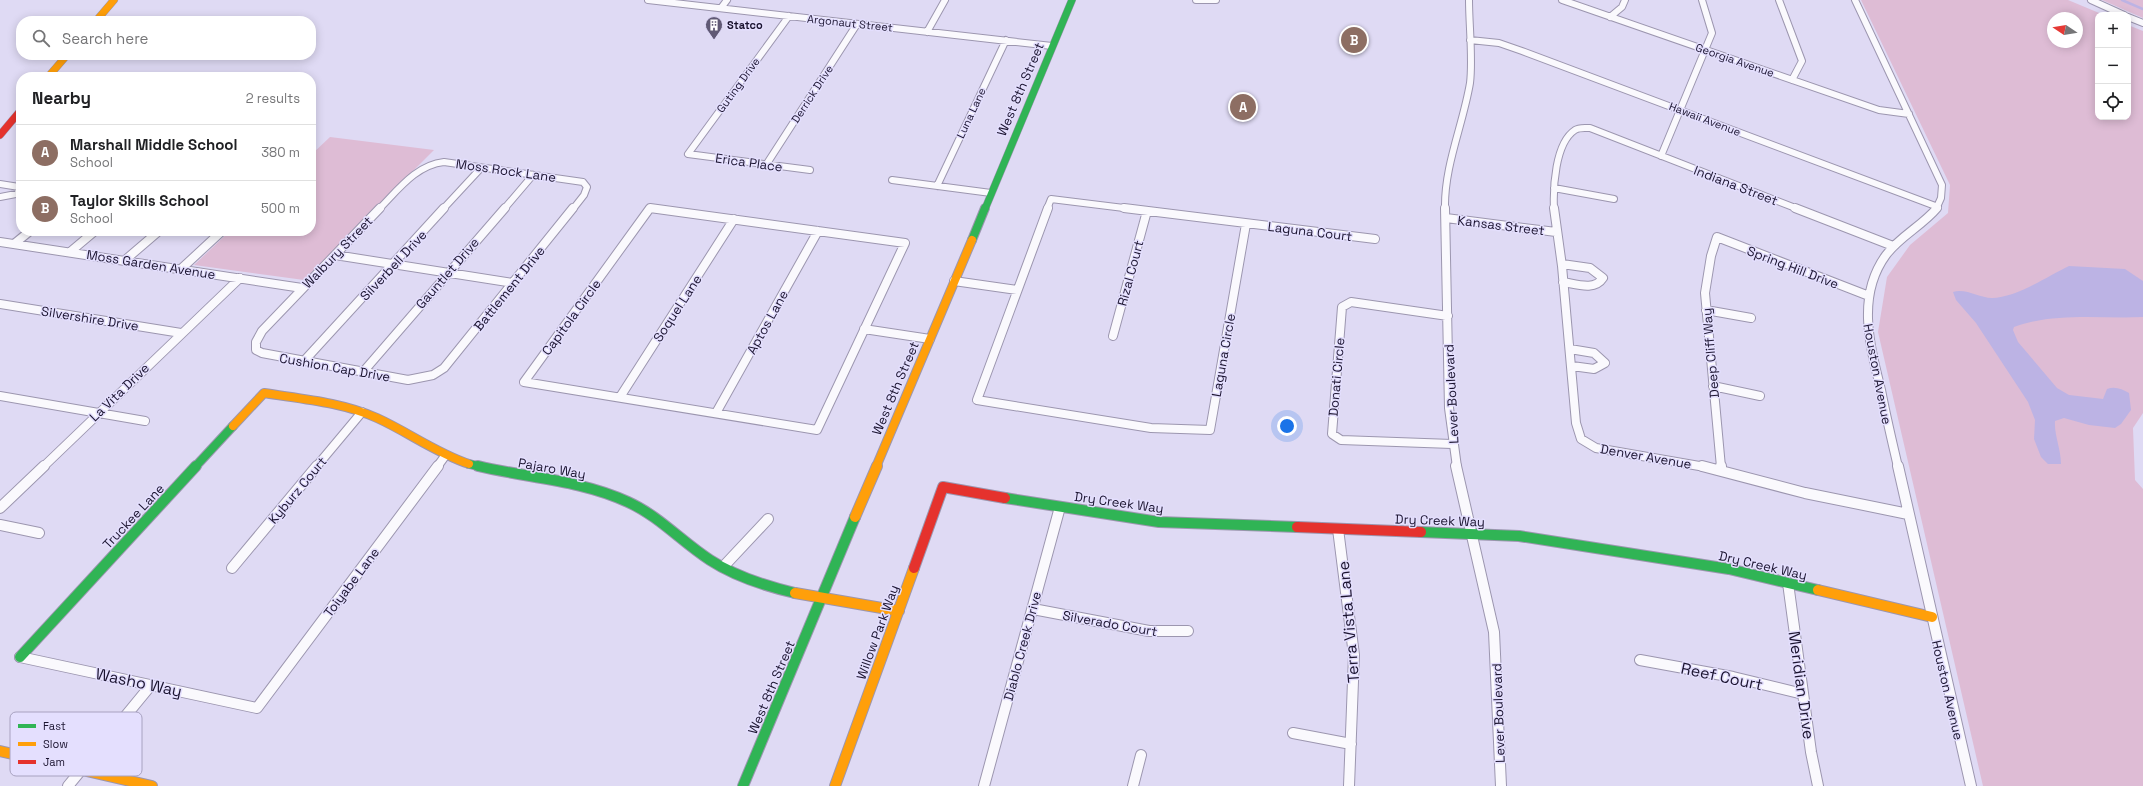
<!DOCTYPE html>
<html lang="en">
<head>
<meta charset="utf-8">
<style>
  :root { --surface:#fff; --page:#f2f2f2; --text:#202124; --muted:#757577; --line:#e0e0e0; --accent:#605975 }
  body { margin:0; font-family:"Space Grotesk",sans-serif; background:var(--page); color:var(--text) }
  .controls { position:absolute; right:12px; top:12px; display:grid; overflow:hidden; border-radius:8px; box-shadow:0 2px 10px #0003 }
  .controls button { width:36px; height:36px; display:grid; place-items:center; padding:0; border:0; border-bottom:1px solid var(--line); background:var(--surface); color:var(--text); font:20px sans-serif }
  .compass { position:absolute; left:2047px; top:12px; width:36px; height:36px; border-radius:50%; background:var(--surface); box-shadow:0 2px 10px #0003; rotate:282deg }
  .you { position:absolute; left:1287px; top:426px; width:14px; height:14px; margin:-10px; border:3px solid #fff; border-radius:50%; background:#1a73e8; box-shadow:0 0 0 6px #1a73e833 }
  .badge { display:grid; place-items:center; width:26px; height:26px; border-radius:50%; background:var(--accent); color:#fff; font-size:13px; font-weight:700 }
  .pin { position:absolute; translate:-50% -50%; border:2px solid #fff; box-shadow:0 1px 4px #0006 }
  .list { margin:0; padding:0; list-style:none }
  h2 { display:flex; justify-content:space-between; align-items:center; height:52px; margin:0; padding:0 16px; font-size:17px }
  h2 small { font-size:13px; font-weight:400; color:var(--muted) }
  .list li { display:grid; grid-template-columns:26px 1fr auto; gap:12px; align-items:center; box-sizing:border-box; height:56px; padding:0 16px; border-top:1px solid var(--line) }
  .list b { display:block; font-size:15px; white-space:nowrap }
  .list p { margin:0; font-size:13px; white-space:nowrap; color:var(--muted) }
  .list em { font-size:13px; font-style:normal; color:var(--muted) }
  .icon { flex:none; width:22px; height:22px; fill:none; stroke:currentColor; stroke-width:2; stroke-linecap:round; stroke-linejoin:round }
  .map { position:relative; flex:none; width:2143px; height:786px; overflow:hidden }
  .search { position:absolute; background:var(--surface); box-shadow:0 2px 10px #0003; left:16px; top:16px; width:300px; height:44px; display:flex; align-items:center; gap:10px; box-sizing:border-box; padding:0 14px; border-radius:16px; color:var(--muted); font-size:15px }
  .panel { position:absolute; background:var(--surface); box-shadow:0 2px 10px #0003; left:16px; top:72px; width:300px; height:164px; border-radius:16px }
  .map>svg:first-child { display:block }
  .green { fill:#debcd5; fill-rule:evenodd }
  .water { fill:#bcb3e4 }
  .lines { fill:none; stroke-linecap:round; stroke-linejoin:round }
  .stream { stroke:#bcb3e4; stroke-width:2.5 }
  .street-far2-casing { stroke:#9c96af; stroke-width:8 }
  .street-far1-casing { stroke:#9c96af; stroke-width:10 }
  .street-casing { stroke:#9c96af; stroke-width:12 }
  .fast-far2-casing { stroke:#9c96af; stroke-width:8 }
  .fast-far1-casing { stroke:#9c96af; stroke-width:10 }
  .fast-casing { stroke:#9c96af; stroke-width:12 }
  .slow-far2-casing { stroke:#9c96af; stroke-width:8 }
  .slow-far1-casing { stroke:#9c96af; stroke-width:10 }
  .slow-casing { stroke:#9c96af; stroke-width:12 }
  .jam-far1-casing { stroke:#9c96af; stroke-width:8 }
  .jam-casing { stroke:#9c96af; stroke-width:12 }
  .street-far2 { stroke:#faf9fd; stroke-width:6 }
  .street-far1 { stroke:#faf9fd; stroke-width:8 }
  .street { stroke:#faf9fd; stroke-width:10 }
  .fast-far2 { stroke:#30b455; stroke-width:7 }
  .fast-far1 { stroke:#30b455; stroke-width:8 }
  .fast { stroke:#30b455; stroke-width:10 }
  .slow-far2 { stroke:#ff9f0a; stroke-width:7 }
  .slow-far1 { stroke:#ff9f0a; stroke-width:8 }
  .slow { stroke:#ff9f0a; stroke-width:10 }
  .jam-far1 { stroke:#e5322d; stroke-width:7 }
  .jam { stroke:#e5322d; stroke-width:10 }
  .labels { text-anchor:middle; stroke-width:3; stroke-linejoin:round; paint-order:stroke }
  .far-street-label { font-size:11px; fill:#1b1430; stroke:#e4dffe }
  .far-poi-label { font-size:11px; font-weight:bold; fill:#1b1430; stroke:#e4dffe; text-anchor:start }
  .street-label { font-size:13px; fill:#1b1430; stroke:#e4dffe }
  .near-street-label { font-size:16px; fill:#1b1430; stroke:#e4dffe }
  .key { fill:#e4dffe; stroke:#a8a2c0; stroke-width:1 }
  .key-label { font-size:11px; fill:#1b1430 }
</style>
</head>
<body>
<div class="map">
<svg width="2143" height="786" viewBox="0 0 2143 786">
  <rect width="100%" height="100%" fill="#dfdaf4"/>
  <path class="green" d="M 1861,0 L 2068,0 L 2104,15 L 2098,15 L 2098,117 L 2128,117 L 2128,25 L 2143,31 L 2143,413 L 2133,428 L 2135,480 L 2143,489 L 2143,786 L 1983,786 L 1878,332 L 1887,277 L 1910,245 L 1948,213 L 1950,185 ZM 2053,18 L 2077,18 L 2077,42 L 2053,42 Z
    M 2102,0 L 2143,0 L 2143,18 Z
    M 330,137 L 434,150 L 304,280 L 194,265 L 230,231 L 311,231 L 311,155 Z"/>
  <path class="water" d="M 2069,266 L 2125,269 L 2143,281 L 2143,317 C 2100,319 2055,312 2014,327 L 2013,330 L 2018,342 L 2057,388 L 2069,395 L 2103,399 L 2107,389 C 2115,386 2122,389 2129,393 L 2131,410 L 2121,424 L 2115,428 L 2089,425 L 2064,418 L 2055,421 C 2054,435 2061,449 2061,464 L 2048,464 L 2041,457 L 2034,439 L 2035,420 L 2028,402 L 1976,323 L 1956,300 L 1953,292 C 1966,288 1979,298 1992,298 C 2016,298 2048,276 2069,266 Z"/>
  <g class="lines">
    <path class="stream" d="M 2122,0 L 2143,9"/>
    <g class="street-far2-casing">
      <path id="street-far2" d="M 648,0 L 1052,46
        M 1196,0 L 1216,0
        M 1562,0 L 1879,110 L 1909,114
        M 1779,0 L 1802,61 L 1792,80
        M 1855,0 L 1942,185 L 1941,198 L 1936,209
        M 2091,0 L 2124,15
        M 721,8 L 727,0
        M 789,16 L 688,154 L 810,170
        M 1610,17 L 1622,7 L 1625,0
        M 2128,17 L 2143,23
        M 927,32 L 945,0
        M 1470,40 L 1499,43 L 1522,51 L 1938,207
        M 311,143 L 311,148
        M 1661,156 L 1712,33 L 1702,0
        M 766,165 L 857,24
        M 892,180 L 991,193
        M 0,184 L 19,187 L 18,193
        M 937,186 L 1006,40
        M 1554,188 L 1614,199
        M 0,197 L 21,193
        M 379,209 C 398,190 416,165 444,162 L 583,182 L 587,187 L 584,195 L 573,209
        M 443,209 L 481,168
        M 504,209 L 533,175
        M 649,209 L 657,209
        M 1047,209 L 1051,199 L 1132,209
        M 1445,209 C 1444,166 1463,125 1470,83 C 1473,59 1469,25 1469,0
        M 1554,209 C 1553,188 1555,143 1575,130 C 1579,127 1585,128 1590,128 L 1798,209"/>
    </g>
    <g class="street-far1-casing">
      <path id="street-far1" d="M 380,208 L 262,331 L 256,342 L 256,350 L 262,353 L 408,380 L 433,375 L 444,368 L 573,208
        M 650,208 L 905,243 L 817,430 L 524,382 Z
        M 1048,208 L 977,400 L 1151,428 L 1210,430 L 1246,224
        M 1124,208 L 1375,239
        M 1445,208 L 1449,408 L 1457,467
        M 1554,208 L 1562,266 L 1576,423 L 1581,439 L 1596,448 L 1705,467
        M 1795,208 L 1893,246
        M 1446,218 L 1556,232
        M 0,242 L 302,288
        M 14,244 L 30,231
        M 70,252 L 95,231
        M 335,255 L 513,283
        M 124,261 L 159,231
        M 1562,264 L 1590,268 L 1603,278 C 1595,291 1576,284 1563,282
        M 181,269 L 222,231
        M 954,281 L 1017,290
        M 0,304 L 181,333
        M 1706,310 L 1751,318
        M 1448,316 L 1351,302 L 1342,307 L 1332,434 L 1341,440 L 1452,444
        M 864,329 L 930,339
        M 1113,336 L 1147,211
        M 1570,349 L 1594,353 L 1605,363 L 1594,369 L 1572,366
        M 304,361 L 444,208
        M 363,372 L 505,208
        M 1713,386 L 1760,396
        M 0,396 L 145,421
        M 620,397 L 734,219
        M 716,413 L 818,231
        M 43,467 L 240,278
        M 316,467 L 362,412
        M 437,467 L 445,456
        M 1721,467 L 1705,293 L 1711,256 L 1717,237 L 1869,296
        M 1898,467 C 1892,441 1886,416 1881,390 C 1870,346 1856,296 1886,255 C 1900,236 1922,226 1937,208"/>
    </g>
    <g class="street-casing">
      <path id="street" d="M 1456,466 L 1494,632 L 1501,786
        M 1702,466 L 1805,493 L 1908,514
        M 1721,466 L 1721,471
        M 1898,466 L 1971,786
        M 0,508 L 44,466
        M 0,525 L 39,533
        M 1338,529 L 1354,655 L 1349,786
        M 723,567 L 768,519
        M 232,568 L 317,466
        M 1788,583 L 1811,752 L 1818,786
        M 1033,609 L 1149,631 L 1188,631
        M 20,657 L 257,708 L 438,466
        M 1640,660 L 1733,677 L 1803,694
        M 1293,733 L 1351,744
        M 68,786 L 151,685
        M 984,786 L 1060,507
        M 1133,786 L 1141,755"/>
    </g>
    <g class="fast-far2-casing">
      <path id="fast-far2" d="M 985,209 L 1072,0"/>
    </g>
    <g class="fast-far1-casing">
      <path id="fast-far1" d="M 972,240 L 985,208
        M 469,464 L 482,467
        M 195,467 L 233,426"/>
    </g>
    <g class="fast-casing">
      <path id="fast" d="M 478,466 C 528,478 581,480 628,502 C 659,516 682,542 710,560 C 736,577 765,586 795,593
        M 1005,498 L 1159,522 L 1297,527
        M 1421,532 L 1519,536 L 1729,569 L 1818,590
        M 20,657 L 196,466
        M 743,786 L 855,517"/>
    </g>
    <g class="slow-far2-casing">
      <path id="slow-far2" d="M 96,21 L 114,0
        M 48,77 L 67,55"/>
    </g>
    <g class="slow-far1-casing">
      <path id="slow-far1" d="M 233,426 L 264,393 C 302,399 341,402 377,418 C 408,432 436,453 469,464
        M 876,467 L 972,240"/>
    </g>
    <g class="slow-casing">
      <path id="slow" d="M 855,517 L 877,466
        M 1818,590 L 1932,617
        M 795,593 L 899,611
        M 0,751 L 152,786
        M 835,786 L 914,568"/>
    </g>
    <g class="jam-far1-casing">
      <path id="jam-far1" d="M 0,135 L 21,110"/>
    </g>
    <g class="jam-casing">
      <path id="jam" d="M 1297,527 L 1421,532
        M 914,568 L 943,487 L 1005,498"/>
    </g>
    <use href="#street-far2" class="street-far2"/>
    <use href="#street-far1" class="street-far1"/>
    <use href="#street" class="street"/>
    <use href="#fast-far2" class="fast-far2"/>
    <use href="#fast-far1" class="fast-far1"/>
    <use href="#fast" class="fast"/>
    <use href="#slow-far2" class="slow-far2"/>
    <use href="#slow-far1" class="slow-far1"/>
    <use href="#slow" class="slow"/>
    <use href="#jam-far1" class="jam-far1"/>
    <use href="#jam" class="jam"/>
  </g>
  <defs>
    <g id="building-pin" transform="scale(0.9)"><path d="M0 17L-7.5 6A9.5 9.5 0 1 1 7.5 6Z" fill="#605975" stroke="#e4dffe"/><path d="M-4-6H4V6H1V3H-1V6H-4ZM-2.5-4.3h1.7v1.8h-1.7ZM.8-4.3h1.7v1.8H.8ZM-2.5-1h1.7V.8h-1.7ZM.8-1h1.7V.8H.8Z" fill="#fff"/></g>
  </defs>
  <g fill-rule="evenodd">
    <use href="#building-pin" x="714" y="25"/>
  </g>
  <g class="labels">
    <g class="far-street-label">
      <text transform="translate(850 23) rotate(6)" y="4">Argonaut Street</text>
      <text transform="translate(1735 60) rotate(19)" y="4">Georgia Avenue</text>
      <text transform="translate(738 85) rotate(-54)" y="4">Guting Drive</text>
      <text transform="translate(812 94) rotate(-57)" y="4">Derrick Drive</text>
      <text transform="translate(971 113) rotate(-65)" y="4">Luna Lane</text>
      <text transform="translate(1705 119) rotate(21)" y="4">Hawaii Avenue</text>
    </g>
    <g class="far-poi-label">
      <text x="727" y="29">Statco</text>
    </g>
    <g class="street-label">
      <text transform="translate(1020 89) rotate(-67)" y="5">West 8th Street</text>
      <text transform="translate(749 162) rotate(8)" y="5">Erica Place</text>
      <text transform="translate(506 170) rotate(8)" y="5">Moss Rock Lane</text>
      <text transform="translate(1736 185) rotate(21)" y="5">Indiana Street</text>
      <text transform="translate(1501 225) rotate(7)" y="5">Kansas Street</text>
      <text transform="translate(1310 231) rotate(7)" y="5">Laguna Court</text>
      <text transform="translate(337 252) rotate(-46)" y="5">Walbury Street</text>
      <text transform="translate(151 264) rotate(9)" y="5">Moss Garden Avenue</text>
      <text transform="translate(393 265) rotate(-47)" y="5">Silverbell Drive</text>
      <text transform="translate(1793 267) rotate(21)" y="5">Spring Hill Drive</text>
      <text transform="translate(447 273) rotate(-49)" y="5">Gauntlet Drive</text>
      <text transform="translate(1130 273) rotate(-75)" y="5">Rizal Court</text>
      <text transform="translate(509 288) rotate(-51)" y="5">Battlement Drive</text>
      <text transform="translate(677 308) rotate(-57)" y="5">Soquel Lane</text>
      <text transform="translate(571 317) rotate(-54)" y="5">Capitola Circle</text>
      <text transform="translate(90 318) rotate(9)" y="5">Silvershire Drive</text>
      <text transform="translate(767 322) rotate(-61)" y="5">Aptos Lane</text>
      <text transform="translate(1710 353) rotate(-95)" y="5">Deep Cliff Way</text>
      <text transform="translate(1223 355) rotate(-80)" y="5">Laguna Circle</text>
      <text transform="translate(335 367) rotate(10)" y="5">Cushion Cap Drive</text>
      <text transform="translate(1878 374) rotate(79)" y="5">Houston Avenue</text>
      <text transform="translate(1336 377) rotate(-85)" y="5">Donati Circle</text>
      <text transform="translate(895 388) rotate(-67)" y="5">West 8th Street</text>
      <text transform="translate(119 392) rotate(-44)" y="5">La Vita Drive</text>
      <text transform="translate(1451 394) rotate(-93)" y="5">Lever Boulevard</text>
      <text transform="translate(1646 456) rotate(10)" y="5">Denver Avenue</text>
      <text transform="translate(552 468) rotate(10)" y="5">Pajaro Way</text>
      <text transform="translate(297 490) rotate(-50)" y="5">Kyburz Court</text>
      <text transform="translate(1119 502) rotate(8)" y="5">Dry Creek Way</text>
      <text transform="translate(133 516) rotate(-47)" y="5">Truckee Lane</text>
      <text transform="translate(1440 520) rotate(2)" y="5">Dry Creek Way</text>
      <text transform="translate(1763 565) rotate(13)" y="5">Dry Creek Way</text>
      <text transform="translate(351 582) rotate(-53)" y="5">Toiyabe Lane</text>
      <text transform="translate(1110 623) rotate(10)" y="5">Silverado Court</text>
      <text transform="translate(877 632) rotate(-70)" y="5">Willow Park Way</text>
      <text transform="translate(1022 646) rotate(-75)" y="5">Diablo Creek Drive</text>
      <text transform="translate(771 687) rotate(-67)" y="5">West 8th Street</text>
      <text transform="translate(1948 690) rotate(77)" y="5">Houston Avenue</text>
      <text transform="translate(1498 713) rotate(-92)" y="5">Lever Boulevard</text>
    </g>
    <g class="near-street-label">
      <text transform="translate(1348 622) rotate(-95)" y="6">Terra Vista Lane</text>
      <text transform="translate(1722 676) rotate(12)" y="6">Reef Court</text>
      <text transform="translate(139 682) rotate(12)" y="6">Washo Way</text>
      <text transform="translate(1802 685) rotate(82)" y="6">Meridian Drive</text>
    </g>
  </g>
  <rect x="10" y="712" width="132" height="64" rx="6" class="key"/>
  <rect x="18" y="724" width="18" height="4" fill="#30b455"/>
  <rect x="18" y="742" width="18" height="4" fill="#ff9f0a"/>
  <rect x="18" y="760" width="18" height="4" fill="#e5322d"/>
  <g class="key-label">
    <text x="43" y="730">Fast</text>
    <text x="43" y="748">Slow</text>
    <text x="43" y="766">Jam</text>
  </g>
</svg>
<div class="controls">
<button>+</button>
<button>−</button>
<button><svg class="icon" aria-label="locate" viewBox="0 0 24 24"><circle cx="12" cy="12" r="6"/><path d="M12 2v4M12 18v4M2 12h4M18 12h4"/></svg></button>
</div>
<svg class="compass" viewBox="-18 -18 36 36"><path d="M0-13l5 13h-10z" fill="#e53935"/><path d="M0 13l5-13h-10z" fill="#757577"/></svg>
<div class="you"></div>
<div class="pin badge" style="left:1243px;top:107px;background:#8d6e63">A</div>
<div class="pin badge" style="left:1354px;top:40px;background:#8d6e63">B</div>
<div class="search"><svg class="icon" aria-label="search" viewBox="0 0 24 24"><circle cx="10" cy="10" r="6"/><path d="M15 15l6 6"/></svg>Search here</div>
<section class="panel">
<h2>Nearby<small>2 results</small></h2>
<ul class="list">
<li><span class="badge" style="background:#8d6e63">A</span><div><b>Marshall Middle School</b><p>School</p></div><em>380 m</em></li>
<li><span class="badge" style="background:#8d6e63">B</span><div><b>Taylor Skills School</b><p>School</p></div><em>500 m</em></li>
</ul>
</section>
</div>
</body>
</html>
